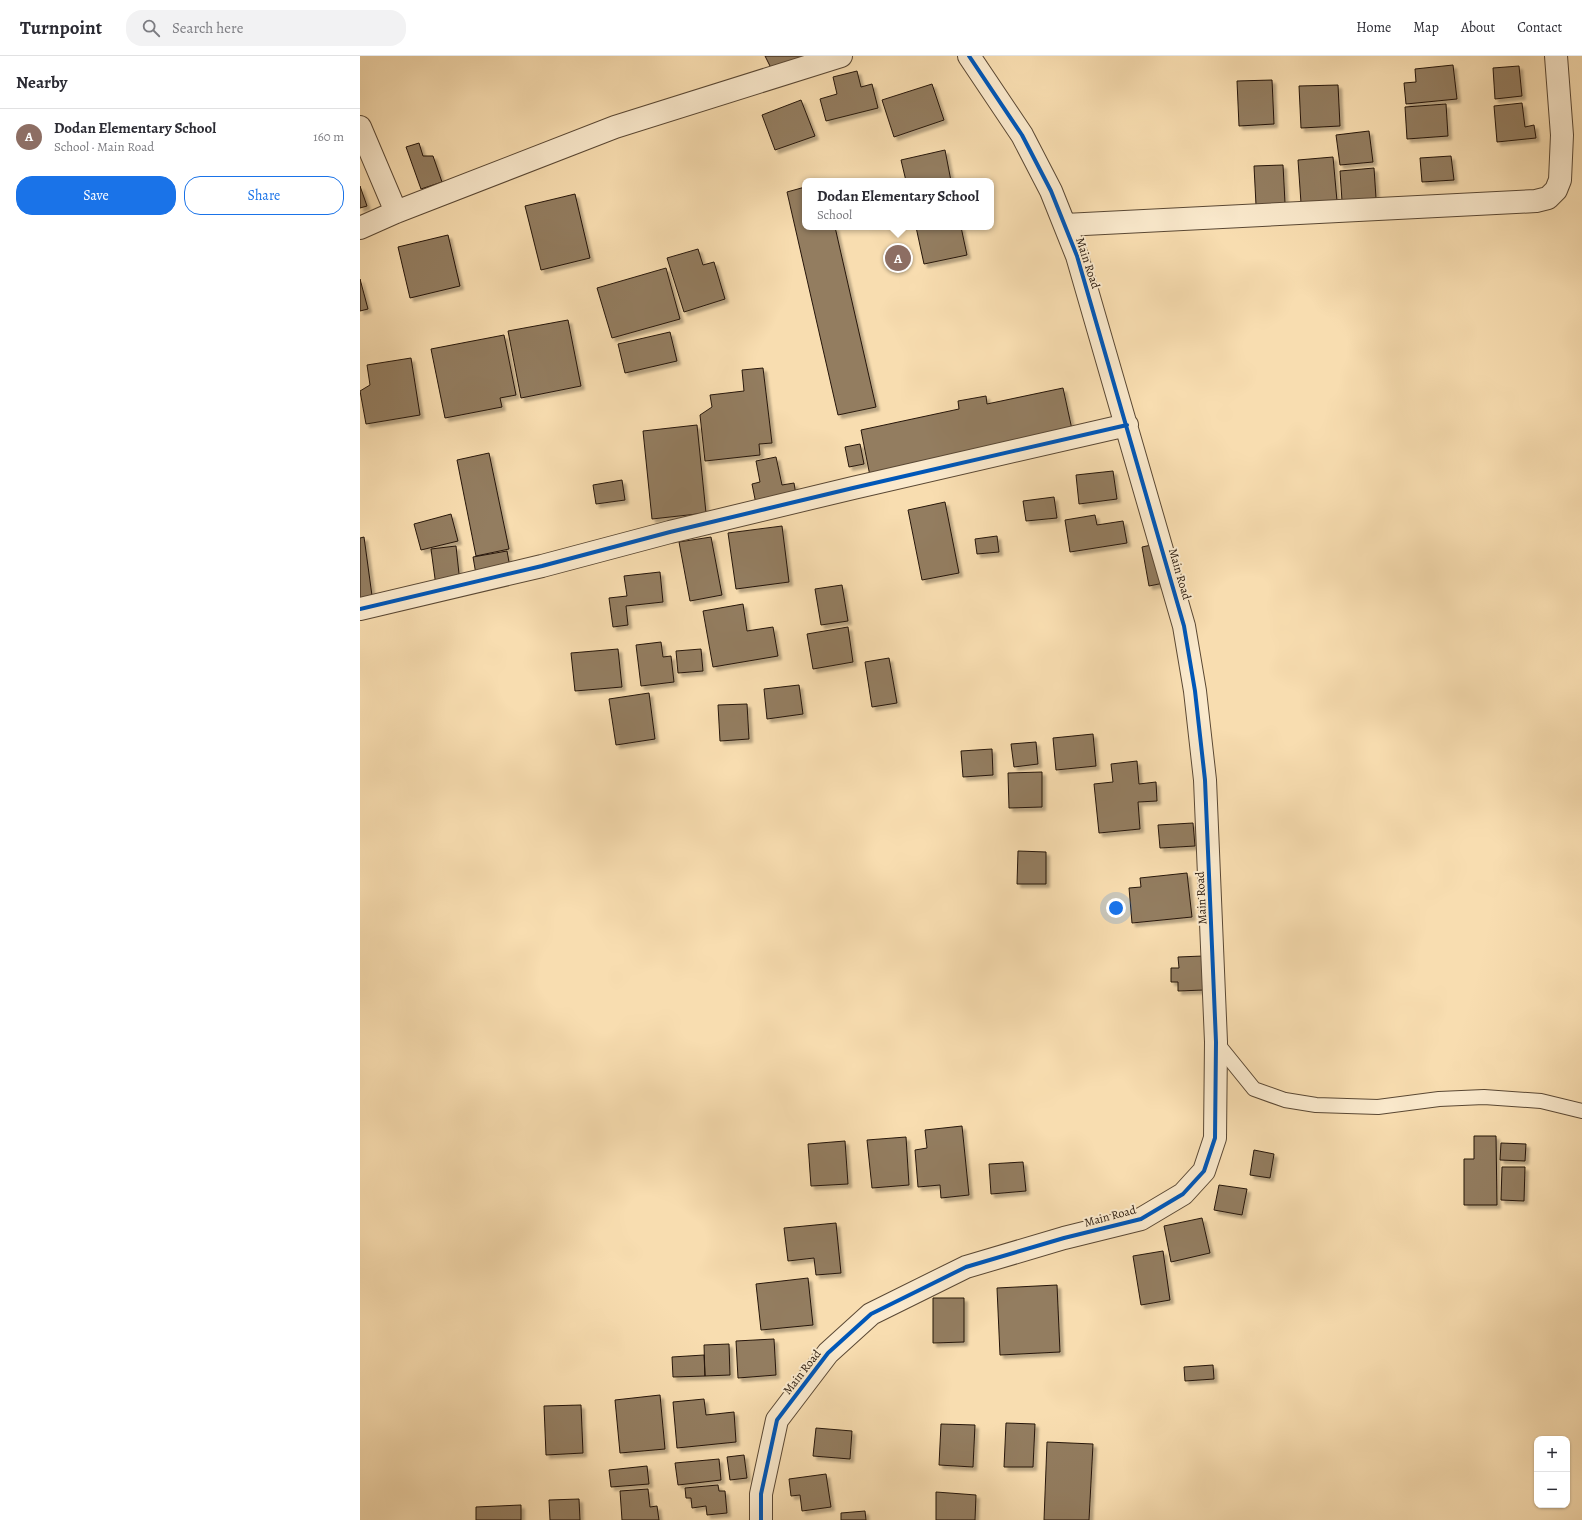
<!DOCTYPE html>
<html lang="en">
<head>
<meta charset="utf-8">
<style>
  :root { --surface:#fff; --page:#f2f2f3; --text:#2b2b33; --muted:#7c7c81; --line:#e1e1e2; --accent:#1a73e8 }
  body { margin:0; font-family:Alegreya,serif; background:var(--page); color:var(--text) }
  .controls { position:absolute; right:12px; bottom:12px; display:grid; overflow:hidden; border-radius:8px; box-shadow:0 1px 3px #0004 }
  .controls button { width:36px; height:36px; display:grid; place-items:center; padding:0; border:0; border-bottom:1px solid var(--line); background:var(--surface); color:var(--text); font:20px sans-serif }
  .you { position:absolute; left:756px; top:852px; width:14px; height:14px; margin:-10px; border:3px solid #fff; border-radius:50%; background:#1a73e8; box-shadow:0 0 0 6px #1a73e833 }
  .badge { display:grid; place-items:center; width:26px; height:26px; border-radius:50%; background:var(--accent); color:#fff; font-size:13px; font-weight:700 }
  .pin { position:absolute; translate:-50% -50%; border:2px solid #fff; box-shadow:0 1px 4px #0006 }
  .popup { position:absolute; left:442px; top:122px; width:192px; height:52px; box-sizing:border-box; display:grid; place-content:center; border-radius:8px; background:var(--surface); filter:drop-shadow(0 1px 3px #0005); font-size:13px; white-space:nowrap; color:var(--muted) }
  .popup b { font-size:15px; color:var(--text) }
  .popup::after { content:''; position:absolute; left:50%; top:100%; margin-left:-8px; border:8px solid transparent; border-top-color:var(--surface) }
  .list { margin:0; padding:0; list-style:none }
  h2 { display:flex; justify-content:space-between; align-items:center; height:52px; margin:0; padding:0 16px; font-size:17px }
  h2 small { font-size:13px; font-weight:400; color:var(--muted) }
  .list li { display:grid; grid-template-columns:26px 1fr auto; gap:12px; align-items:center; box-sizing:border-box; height:56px; padding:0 16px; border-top:1px solid var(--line) }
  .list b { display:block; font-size:15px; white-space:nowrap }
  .list p { margin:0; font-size:13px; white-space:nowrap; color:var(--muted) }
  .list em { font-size:13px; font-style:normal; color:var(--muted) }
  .actions { display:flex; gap:8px; padding:12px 16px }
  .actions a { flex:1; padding:9px 0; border:1px solid var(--accent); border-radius:16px; text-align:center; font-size:14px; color:var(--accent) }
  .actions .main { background:var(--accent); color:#fff }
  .icon { flex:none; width:22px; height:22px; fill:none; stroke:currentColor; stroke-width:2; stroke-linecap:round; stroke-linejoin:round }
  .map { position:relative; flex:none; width:1222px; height:1464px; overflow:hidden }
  header { display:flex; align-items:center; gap:24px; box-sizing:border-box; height:56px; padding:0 20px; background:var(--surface); border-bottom:1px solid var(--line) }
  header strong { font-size:19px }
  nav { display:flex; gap:22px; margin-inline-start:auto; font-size:14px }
  .search { width:280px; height:36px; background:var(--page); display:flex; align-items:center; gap:10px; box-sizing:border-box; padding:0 14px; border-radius:16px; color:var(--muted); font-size:15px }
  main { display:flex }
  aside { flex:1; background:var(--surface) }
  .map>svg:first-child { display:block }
  .building { fill:#937d60; stroke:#26160a; filter:url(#shadow) }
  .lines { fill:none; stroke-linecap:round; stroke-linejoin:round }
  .service-casing { stroke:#5a4834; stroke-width:16 }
  .minor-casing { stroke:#5a4834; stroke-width:24 }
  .service { stroke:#fae9cc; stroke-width:14 }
  .minor { stroke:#fae9cc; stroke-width:22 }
  .cycleway-casing { stroke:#fae9cc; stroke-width:6 }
  .cycleway { stroke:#0057b8; stroke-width:4 }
  .labels { text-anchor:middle; stroke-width:4; stroke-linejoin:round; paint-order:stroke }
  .street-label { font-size:12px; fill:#26160a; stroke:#fae9cc }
</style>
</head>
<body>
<header>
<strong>Turnpoint</strong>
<div class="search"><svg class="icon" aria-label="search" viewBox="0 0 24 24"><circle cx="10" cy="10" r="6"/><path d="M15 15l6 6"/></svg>Search here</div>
<nav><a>Home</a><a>Map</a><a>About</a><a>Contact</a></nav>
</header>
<main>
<aside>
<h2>Nearby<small></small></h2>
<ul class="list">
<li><span class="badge" style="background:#8d6e63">A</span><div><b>Dodan Elementary School</b><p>School · Main Road</p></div><em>160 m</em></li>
</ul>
<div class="actions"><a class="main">Save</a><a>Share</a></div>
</aside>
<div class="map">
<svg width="1222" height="1464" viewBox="0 0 1222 1464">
  <defs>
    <filter id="shadow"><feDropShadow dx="3.5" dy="3.5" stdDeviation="1" flood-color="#0004"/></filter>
  </defs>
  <rect width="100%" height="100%" fill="#f8ddb0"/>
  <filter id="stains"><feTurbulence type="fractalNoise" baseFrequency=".005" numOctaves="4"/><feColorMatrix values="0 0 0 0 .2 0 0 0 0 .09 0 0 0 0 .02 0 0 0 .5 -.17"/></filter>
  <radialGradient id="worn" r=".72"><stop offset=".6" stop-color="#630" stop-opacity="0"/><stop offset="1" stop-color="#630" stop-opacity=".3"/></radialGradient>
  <path class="building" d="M 405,0 L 456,0 L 414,18 Z
    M 1093,9 L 1097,43 L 1046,48 L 1044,27 L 1056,26 L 1055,13 Z
    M 1159,10 L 1162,40 L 1135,43 L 1133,12 Z
    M 497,15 L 501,31 L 512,28 L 518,52 L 466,65 L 460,43 L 477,38 L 473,21 Z
    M 912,24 L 914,68 L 879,70 L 877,25 Z
    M 572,28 L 584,64 L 534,81 L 522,44 Z
    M 978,29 L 980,70 L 941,72 L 939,30 Z
    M 441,44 L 455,80 L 415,94 L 402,59 Z
    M 1162,47 L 1165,71 L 1174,69 L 1176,82 L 1137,86 L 1134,50 Z
    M 1086,48 L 1088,80 L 1047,83 L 1045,51 Z
    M 1009,75 L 1013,106 L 980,109 L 976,79 Z
    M 59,87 L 63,100 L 73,100 L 82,126 L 61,133 L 46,91 Z
    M 585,94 L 591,125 L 546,125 L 541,104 Z
    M 1091,100 L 1094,124 L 1062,126 L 1060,102 Z
    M 973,101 L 977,145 L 941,147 L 938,104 Z
    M 923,109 L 925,147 L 896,149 L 894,110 Z
    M 1014,112 L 1016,142 L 982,145 L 980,115 Z
    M 0,130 L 7,150 L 0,152 Z
    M 445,131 L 445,171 L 475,171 L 516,351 L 478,359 L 427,136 Z
    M 215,138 L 230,202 L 181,214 L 165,150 Z
    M 556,171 L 601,171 L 607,199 L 564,208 Z
    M 88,179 L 100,230 L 50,242 L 38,191 Z
    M 338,193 L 343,209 L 354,206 L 365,243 L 324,256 L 307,202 Z
    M 306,212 L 320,263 L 252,282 L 237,232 Z
    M 0,223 L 8,253 L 0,255 Z
    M 208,264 L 221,330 L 161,342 L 148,275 Z
    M 310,276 L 317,305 L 265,317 L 258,288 Z
    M 144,279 L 156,339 L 140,342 L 142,351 L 85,362 L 71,293 Z
    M 51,302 L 60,359 L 6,368 L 0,335 L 10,329 L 7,309 Z
    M 403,312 L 412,387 L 399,388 L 400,399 L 345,405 L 340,359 L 352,351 L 350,339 L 384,335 L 382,314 Z
    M 703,332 L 713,378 L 510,420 L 501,374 L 599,353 L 598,345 L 626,340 L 627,348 Z
    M 337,369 L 346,457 L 292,463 L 283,375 Z
    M 500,388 L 504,408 L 489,411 L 485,391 Z
    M 129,397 L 149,493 L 116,500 L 97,404 Z
    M 416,401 L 422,429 L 434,427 L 436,439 L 396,448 L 392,428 L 400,426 L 396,405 Z
    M 753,415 L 757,443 L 719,448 L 716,419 Z
    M 262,424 L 265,444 L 236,448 L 233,429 Z
    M 694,441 L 697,462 L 666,465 L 663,445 Z
    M 585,446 L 599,517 L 562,524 L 548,454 Z
    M 91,458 L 98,485 L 61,494 L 54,468 Z
    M 735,459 L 737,469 L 763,465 L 767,487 L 710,496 L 705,464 Z
    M 422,470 L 429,526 L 376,533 L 368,477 Z
    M 637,480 L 639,496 L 617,498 L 615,483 Z
    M 4,481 L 13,547 L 0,549 L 0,482 Z
    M 351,481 L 362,539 L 330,545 L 319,486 Z
    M 796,488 L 804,527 L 789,530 L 782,491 Z
    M 96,490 L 100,527 L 76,530 L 71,493 Z
    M 147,495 L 151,517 L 117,524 L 113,501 Z
    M 300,516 L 303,546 L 266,550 L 268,569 L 253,571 L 249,542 L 267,540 L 264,520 Z
    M 482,529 L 488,565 L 461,569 L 455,533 Z
    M 383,548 L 387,575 L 413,571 L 418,600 L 353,611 L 343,555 Z
    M 488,571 L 493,606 L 453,613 L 447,578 Z
    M 301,586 L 303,601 L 311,600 L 314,626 L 281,630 L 276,589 Z
    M 258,593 L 262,631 L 215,635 L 211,597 Z
    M 341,593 L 343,615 L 318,617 L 316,595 Z
    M 529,602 L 537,647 L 512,651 L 505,606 Z
    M 439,629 L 443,658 L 407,663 L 404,633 Z
    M 289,637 L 295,683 L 256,689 L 249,643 Z
    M 387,648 L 389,683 L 360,685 L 358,649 Z
    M 733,678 L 736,710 L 696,714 L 693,682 Z
    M 676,686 L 678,708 L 654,711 L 651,688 Z
    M 632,693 L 633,719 L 603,721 L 601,695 Z
    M 777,705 L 779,728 L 796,726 L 797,745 L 778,746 L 780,773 L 739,777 L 734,728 L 753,726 L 751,708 Z
    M 682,716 L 682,751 L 649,752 L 648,717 Z
    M 833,767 L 835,790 L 800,792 L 798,769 Z
    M 658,795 L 686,796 L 686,828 L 657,828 Z
    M 827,817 L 832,861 L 772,867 L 769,832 L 781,831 L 780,822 Z
    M 843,900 L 844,934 L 818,935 L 818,926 L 811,926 L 811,912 L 819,912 L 818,901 Z
    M 602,1070 L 609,1139 L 581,1142 L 580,1129 L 558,1131 L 555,1094 L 567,1092 L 565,1074 Z
    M 1114,1080 L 1136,1080 L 1137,1149 L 1104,1149 L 1104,1103 L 1114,1103 Z
    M 546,1081 L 549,1129 L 512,1132 L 507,1084 Z
    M 485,1085 L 488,1128 L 451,1130 L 448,1088 Z
    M 1141,1087 L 1166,1088 L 1165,1105 L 1140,1104 Z
    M 894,1094 L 914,1098 L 910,1122 L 890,1119 Z
    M 663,1106 L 666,1135 L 631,1138 L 629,1108 Z
    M 1142,1111 L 1165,1111 L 1164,1145 L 1141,1144 Z
    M 859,1129 L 887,1133 L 882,1159 L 854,1154 Z
    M 842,1162 L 850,1197 L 811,1206 L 804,1170 Z
    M 476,1167 L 481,1217 L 456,1219 L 454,1202 L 428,1205 L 424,1172 Z
    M 803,1195 L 810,1244 L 781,1249 L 773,1200 Z
    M 448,1222 L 453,1269 L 401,1274 L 396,1228 Z
    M 697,1229 L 700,1296 L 640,1299 L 637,1232 Z
    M 573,1242 L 604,1242 L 604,1286 L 573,1287 Z
    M 414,1283 L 416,1319 L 378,1322 L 376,1285 Z
    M 369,1288 L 370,1319 L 345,1320 L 344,1289 Z
    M 344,1299 L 345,1320 L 313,1321 L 312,1301 Z
    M 853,1309 L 854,1323 L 825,1325 L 824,1311 Z
    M 300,1339 L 305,1393 L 260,1397 L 255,1344 Z
    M 344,1343 L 346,1359 L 374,1356 L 376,1386 L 317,1392 L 313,1346 Z
    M 221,1349 L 223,1397 L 186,1399 L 184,1350 Z
    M 646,1367 L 675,1368 L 673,1411 L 644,1411 Z
    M 581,1368 L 615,1369 L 613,1411 L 579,1409 Z
    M 456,1372 L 492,1375 L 490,1403 L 453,1400 Z
    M 687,1386 L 733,1388 L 729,1464 L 684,1464 Z
    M 384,1399 L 387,1422 L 370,1424 L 367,1401 Z
    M 359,1403 L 361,1424 L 318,1429 L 315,1407 Z
    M 287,1410 L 289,1428 L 251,1431 L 249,1414 Z
    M 466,1418 L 471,1451 L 442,1455 L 440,1439 L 431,1440 L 429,1423 Z
    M 358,1429 L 359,1435 L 365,1435 L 367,1457 L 347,1459 L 346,1450 L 332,1452 L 331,1442 L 326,1442 L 325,1432 Z
    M 288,1433 L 290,1451 L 297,1450 L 299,1464 L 262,1464 L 260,1435 Z
    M 576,1436 L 616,1439 L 615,1464 L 576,1464 Z
    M 219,1443 L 220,1464 L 190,1464 L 189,1444 Z
    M 161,1449 L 161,1464 L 116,1464 L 116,1451 Z
    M 505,1455 L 506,1464 L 481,1464 L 481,1457 Z"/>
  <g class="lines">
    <g class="service-casing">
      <path id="service" d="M 856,986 L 894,1033 L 925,1044 L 956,1049 L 1018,1051 L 1079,1043 L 1124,1041 L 1181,1045 L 1222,1055"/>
    </g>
    <g class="minor-casing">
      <path id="minor" d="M 0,71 L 36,156
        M 705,169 L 1176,145 L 1188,142 L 1196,134 L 1200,124 L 1202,79 L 1196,0
        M 0,172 L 36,156 L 255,71 L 481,0
        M 0,553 L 182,510 L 310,476 L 493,432 L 767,369
        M 401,1464 L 401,1438 L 417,1364 L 468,1297 L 511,1258 L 606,1211 L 704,1182 L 781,1163 L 823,1138 L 844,1115 L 855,1082 L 856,986 L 845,724 L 835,635 L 824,570 L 717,200 L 691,135 L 662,79 L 609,0"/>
    </g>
    <use href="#service" class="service"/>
    <use href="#minor" class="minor"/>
    <g class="cycleway-casing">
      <path id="cycleway" d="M 0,553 L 182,510 L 310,476 L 493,432 L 767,369
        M 401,1464 L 401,1438 L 417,1364 L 468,1297 L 511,1258 L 606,1211 L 704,1182 L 781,1163 L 823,1138 L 844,1115 L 855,1082 L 856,986 L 845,724 L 835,635 L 824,570 L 717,200 L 691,135 L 662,79 L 609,0"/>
    </g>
    <use href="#cycleway" class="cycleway"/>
  </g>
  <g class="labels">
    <g class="street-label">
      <text transform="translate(728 207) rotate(72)" y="4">Main Road</text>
      <text transform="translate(820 518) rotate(74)" y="4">Main Road</text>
      <text transform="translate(841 842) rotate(-93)" y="4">Main Road</text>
      <text transform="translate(750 1160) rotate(-15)" y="4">Main Road</text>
      <text transform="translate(442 1316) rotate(-52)" y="4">Main Road</text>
    </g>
  </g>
  <rect width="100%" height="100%" filter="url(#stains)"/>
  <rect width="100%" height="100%" fill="url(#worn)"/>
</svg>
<div class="controls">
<button>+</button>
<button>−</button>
</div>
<div class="you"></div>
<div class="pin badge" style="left:538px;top:202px;background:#8d6e63">A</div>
<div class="popup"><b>Dodan Elementary School</b>School</div>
</div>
</main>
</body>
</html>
